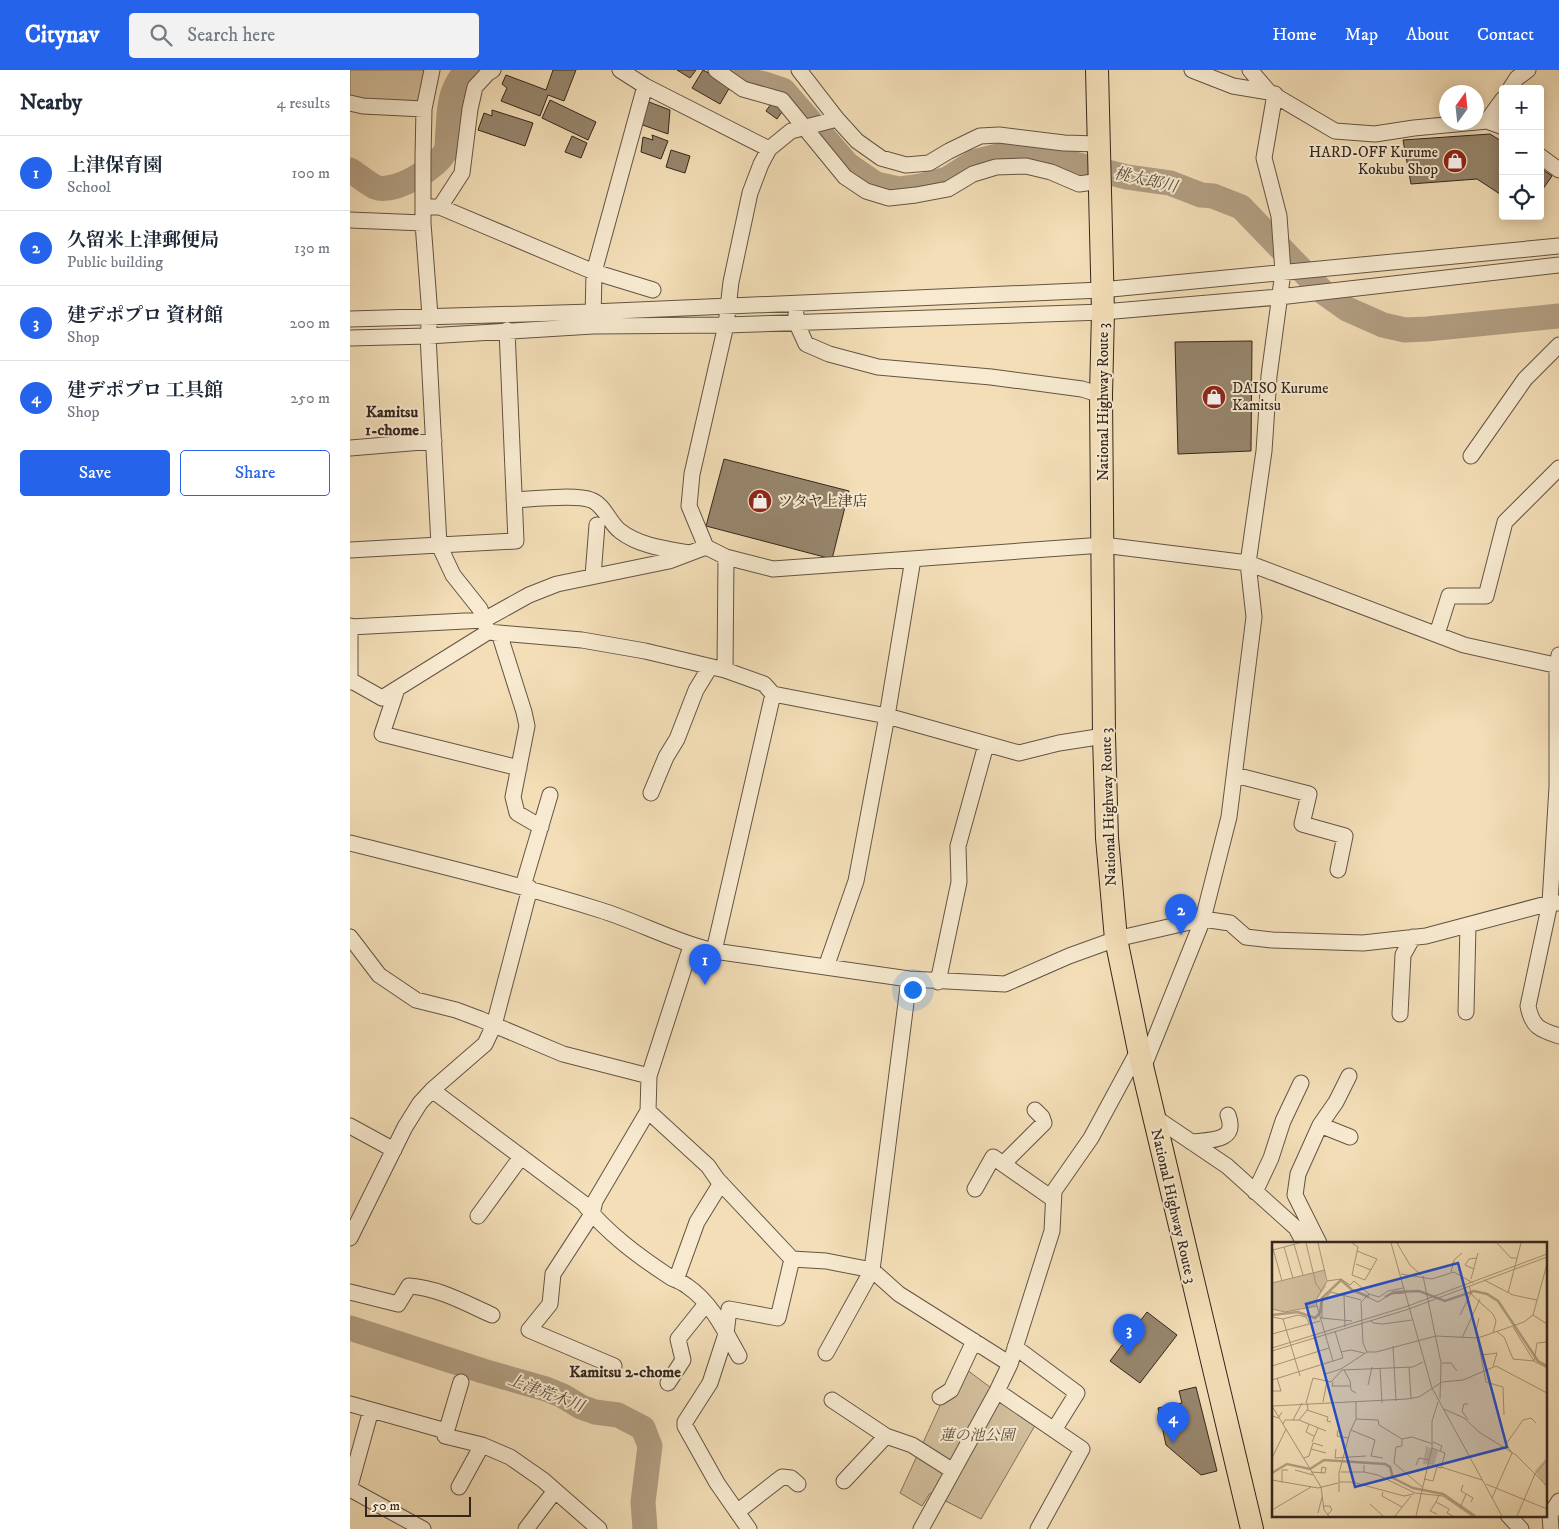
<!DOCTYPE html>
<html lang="en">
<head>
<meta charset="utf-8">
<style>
  :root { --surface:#fff; --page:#f2f2f3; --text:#1f2937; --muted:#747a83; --line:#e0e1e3; --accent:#2563eb }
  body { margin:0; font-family:"IM FELL DW Pica","Noto Serif JP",serif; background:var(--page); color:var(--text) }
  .controls { position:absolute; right:15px; top:15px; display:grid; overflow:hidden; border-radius:5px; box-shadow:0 2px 12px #0003 }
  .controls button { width:45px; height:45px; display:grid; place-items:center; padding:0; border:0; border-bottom:1px solid var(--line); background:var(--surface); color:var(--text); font:25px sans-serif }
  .compass { position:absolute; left:1089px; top:15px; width:45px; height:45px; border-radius:50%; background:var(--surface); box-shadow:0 2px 12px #0003; rotate:15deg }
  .scale { position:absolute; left:15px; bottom:12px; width:106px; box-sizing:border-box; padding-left:5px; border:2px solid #34261d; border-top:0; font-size:14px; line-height:18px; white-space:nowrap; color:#34261d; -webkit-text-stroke:4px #f7ead0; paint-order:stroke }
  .you { position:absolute; left:562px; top:919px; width:18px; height:18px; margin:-12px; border:4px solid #fff; border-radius:50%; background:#1a73e8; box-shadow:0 0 0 8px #1a73e833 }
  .badge { display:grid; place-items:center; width:32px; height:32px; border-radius:50%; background:var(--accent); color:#fff; font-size:16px; font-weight:700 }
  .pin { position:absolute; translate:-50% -41px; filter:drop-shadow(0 1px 2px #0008) }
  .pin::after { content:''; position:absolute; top:26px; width:18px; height:15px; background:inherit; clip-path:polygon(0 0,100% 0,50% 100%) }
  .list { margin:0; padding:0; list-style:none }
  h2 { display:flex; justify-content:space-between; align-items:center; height:65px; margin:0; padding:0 20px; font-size:21px }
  h2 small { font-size:16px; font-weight:400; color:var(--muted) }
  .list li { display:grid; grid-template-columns:32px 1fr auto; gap:15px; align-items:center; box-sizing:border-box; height:75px; padding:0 20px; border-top:1px solid var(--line) }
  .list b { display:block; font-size:19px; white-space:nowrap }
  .list p { margin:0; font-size:16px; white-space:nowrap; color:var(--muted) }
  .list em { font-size:16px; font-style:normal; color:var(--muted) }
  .actions { display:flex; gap:10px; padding:15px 20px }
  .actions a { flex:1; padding:11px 0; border:1px solid var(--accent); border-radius:5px; text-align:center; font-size:18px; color:var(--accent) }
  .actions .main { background:var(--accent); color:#fff }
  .icon { flex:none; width:28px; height:28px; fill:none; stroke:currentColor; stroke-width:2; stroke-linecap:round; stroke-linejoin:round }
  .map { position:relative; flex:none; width:1209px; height:1459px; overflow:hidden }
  header { display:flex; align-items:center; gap:30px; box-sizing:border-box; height:70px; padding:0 25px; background:var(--accent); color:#fff }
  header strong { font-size:24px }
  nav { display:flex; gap:28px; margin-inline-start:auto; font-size:18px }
  .search { width:350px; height:45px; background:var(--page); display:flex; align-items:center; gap:12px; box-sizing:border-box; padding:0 18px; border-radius:5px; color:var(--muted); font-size:19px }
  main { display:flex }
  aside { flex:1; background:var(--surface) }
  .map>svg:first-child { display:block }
  .green { fill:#d3bf9d; stroke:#84725d }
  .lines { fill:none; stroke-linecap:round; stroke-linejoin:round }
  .river { stroke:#b29f83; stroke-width:25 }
  .building { fill:#97866d; stroke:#34261d }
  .minor-casing { stroke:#645444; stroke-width:17 }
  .highway-casing { stroke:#34261d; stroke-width:24 }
  .minor { stroke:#f7ead0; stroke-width:15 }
  .highway { stroke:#f3deb7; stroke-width:22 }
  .labels { text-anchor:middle; stroke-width:4; stroke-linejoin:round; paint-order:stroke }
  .poi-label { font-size:15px; fill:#34261d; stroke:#f7ead0; text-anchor:start }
  .street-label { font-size:15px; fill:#34261d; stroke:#f7ead0 }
  .park-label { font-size:15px; font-style:italic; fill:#5c4c3d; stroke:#f7ead0 }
  .water-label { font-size:16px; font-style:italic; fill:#5a4a3c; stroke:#f7ead0 }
  .neighbourhood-label { font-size:16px; font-weight:bold; fill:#34261d; stroke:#f7ead0 }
  .inset-river { fill:none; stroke:#b29f83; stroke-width:2.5 }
  .inset-road { fill:none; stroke:#a79479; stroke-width:1 }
  .view { fill:#1d4ed8; fill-opacity:0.15; stroke:#1d4ed8; stroke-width:2.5 }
  .inset-edge { fill:none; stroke:#34261d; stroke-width:2.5 }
</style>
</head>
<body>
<header>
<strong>Citynav</strong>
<div class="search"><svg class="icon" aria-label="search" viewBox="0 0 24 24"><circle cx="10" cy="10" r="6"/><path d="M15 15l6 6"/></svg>Search here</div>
<nav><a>Home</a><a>Map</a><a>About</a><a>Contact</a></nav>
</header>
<main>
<aside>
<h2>Nearby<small>4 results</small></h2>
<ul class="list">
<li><span class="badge">1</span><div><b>上津保育園</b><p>School</p></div><em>100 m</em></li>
<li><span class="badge">2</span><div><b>久留米上津郵便局</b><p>Public building</p></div><em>130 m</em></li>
<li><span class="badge">3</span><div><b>建デポプロ 資材館</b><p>Shop</p></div><em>200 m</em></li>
<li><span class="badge">4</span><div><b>建デポプロ 工具館</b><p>Shop</p></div><em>250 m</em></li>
</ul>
<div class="actions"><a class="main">Save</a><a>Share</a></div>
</aside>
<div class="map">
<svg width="1209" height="1459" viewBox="0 0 1209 1459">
  <rect width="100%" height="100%" fill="#f3deb7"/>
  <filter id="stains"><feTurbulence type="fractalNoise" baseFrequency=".004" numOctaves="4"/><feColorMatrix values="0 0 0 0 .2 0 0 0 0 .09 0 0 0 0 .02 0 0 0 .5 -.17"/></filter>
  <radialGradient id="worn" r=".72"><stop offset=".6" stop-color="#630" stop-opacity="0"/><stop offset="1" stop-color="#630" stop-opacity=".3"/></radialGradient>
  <path class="green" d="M 0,0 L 82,0 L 74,39 L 0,33 Z
    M 609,1294 L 687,1352 L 631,1449 L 580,1423 L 572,1436 L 550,1423 Z"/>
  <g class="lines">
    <path class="river" d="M 387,0 L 400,11 L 415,14 L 433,20 L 497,94 L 526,114 L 549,119 L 570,116 L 597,109 L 624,92 L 652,85 L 680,86 L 716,92 L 777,107 L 820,113 L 851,125 L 863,126 L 891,137 L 973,222 L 997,239 L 1033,255 L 1055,260 L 1077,259 L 1209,246
      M 0,100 C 8,105 17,113 25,117 C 44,125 89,97 96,80 C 98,75 97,66 98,61 C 99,36 100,19 117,0
      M 0,1258 L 133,1301 L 196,1319 L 213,1326 L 231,1337 L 245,1342 L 268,1345 L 293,1358 L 300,1376 L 293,1432 L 295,1459"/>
  </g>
  <path class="building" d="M 203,0 L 226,0 L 214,31 L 198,25 L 190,46 L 151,31 L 157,18 L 152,14 L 156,5 L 196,20 Z
    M 327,0 L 346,0 L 340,8 Z
    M 353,0 L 381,15 L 370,34 L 342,18 Z
    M 200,30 L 246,52 L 238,70 L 192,48 Z
    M 423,31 L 434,39 L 427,49 L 416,41 Z
    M 299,32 L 320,40 L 318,64 L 290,54 Z
    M 142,40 L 183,53 L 175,76 L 128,60 L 134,43 L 142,46 Z
    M 1140,64 L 1153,72 L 1153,126 L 1127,109 L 1061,114 L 1053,70 Z
    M 302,65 L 318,71 L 311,89 L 291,82 L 293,67 L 303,70 Z
    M 222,66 L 237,73 L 231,88 L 215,82 Z
    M 321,80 L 340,86 L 335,103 L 316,97 Z
    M 1190,98 L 1202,106 L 1190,123 Z
    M 902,271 L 901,381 L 828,384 L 825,272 Z
    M 374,389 L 499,421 L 482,489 L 356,456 Z
    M 797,1242 L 827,1265 L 790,1313 L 760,1291 Z
    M 846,1317 L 867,1401 L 851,1405 L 816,1375 L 808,1338 L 832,1333 L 829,1321 Z"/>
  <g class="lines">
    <g class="minor-casing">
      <path id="minor" d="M 270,0 L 295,16 L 419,79
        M 366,0 L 393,19 L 432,30 L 495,107 L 516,121 L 539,128 L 566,125 L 598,119 L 623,104 L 646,97 L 676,96 L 701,102 L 729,114 L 750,111
        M 449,0 L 487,49 L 441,61 L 419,79 L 411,94 L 400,123 L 381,212 L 376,255 L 342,404 L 339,436 L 356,477 L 376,487 L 423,499 L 753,475 L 898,493 L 1114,575 L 1209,596
        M 842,0 L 883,16 L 919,22 L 985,61 L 1025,64 L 1064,58 L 1137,51 L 1153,57
        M 900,0 L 919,22
        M 1160,19 L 1167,8 L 1178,0
        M 0,33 L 13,36 L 74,39
        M 487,49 L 507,71 L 531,88 L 556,95 L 579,93 L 599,81 L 630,66 L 649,65 L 714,73 L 748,74
        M 1137,51 L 1153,29
        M 1190,86 L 1209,100
        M 74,137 L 90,137 L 244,202 L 303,220
        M 90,137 L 112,103 L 120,39 L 125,17 L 138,3 L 143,0
        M 0,150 L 73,153
        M 446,244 L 446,252 L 456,274 L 479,284 L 528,297 L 641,307 L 732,319 L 751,325
        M 0,249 L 242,242 L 751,220 L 1209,176
        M 243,250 L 244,202 L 295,16
        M 0,268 L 78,266 L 243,256 L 376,255 L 753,242 L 929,227 L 1209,195
        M 0,378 L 84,371
        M 1121,386 L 1175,309 L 1209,275
        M 164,430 C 181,429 227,424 241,430 C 255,435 259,453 270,461 C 289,476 316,479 339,483
        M 0,480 L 89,475 L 78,266 L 80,246 L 73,153 L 73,87 L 74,39 L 82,0
        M 243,506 L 247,455
        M 0,556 L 0,612
        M 0,557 L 134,550 L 179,525 L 207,514 L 319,491 L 356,477
        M 138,562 L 130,539 L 103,505 L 89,475 L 166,471 L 157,260
        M 149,563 L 174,642 L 177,656 L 163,727 L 167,743 L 191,757
        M 1087,564 L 1099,526 L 1136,526 L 1155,452 L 1209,398
        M 1209,585 L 1207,596 L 1207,717 L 1200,833 L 1178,936 C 1182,957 1190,960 1209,966
        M 375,600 L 376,487
        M 0,610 L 32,628 L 138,562 L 149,563 L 232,570 L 295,581 L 375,600 L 414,614 L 423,624 L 537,646 L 669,683 L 709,673 L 754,666
        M 47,619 L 32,664 L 169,698
        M 885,705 L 959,724 L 952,754 L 995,766 L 988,800
        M 301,723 L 316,687 L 327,669 L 346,620 L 360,597
        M 0,773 C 84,794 167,814 250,840 C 289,852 324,872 364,881 L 559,909 L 655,914 L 719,886 L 766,869 L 853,849 L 880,853 L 896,867 L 922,870 L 1013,873 L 1076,866 L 1200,833 L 1209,833
        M 173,816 L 200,725
        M 0,867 L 29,905 L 66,930 L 106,940 L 130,949 L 213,984 L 299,1006
        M 364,881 L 423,624
        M 476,897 L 506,811 L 537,646 L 563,489
        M 588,912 L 609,812 L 608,776 L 636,675
        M 1116,942 L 1118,855
        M 1050,944 L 1053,885 L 1063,867
        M 793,998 L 853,849 L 879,747 L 904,547 L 898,493 L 914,381 L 919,306 L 933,202 L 929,146 L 914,88 L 925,24
        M 82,1020 L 233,1133 C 257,1163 288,1186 320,1207 C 325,1210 332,1212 337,1216 C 361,1232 375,1261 389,1286
        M 298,1041 L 358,1096 L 367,1109 L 442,1189 L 476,1191 L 522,1200 L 549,1224 L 660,1294
        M 803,1046 L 877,1096 L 946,1158 L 954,1173
        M 970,1055 L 986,1032 L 999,1006
        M 0,1056 L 44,1080
        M 841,1072 C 860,1070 888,1072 878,1045
        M 653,1094 L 694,1053 L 692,1047 L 685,1040
        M 625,1119 L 643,1087 L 703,1129
        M 905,1122 L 921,1088 L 933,1051 L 951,1013
        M 128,1146 L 171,1087
        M 0,1168 L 55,1057 L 70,1033 L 82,1020 L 135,974 L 144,955 L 180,818
        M 969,1173 L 945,1125 L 948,1104 L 970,1055 L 1000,1067
        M 326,1210 L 347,1152 L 371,1113
        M 0,1222 L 48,1234 L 59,1216 C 89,1218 115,1233 142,1245
        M 665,1277 L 727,1323 L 704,1360
        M 476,1283 L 522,1200 L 559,909
        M 264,1296 L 179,1260 L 200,1234 L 203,1204 L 242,1144 L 245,1131 L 298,1041 L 299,1006 L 341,876
        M 111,1312 L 95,1366 L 132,1375 L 160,1387 L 193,1410 L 249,1459
        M 318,1313 L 333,1290 L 328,1269 L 356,1234
        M 647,1321 L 732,1379 L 688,1459
        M 590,1327 L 601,1320 L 624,1271
        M 482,1330 L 536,1366
        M 0,1334 L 96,1361
        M 494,1411 L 536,1366 L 562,1375 L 603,1401
        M 0,1416 L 21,1340
        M 109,1417 L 132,1375
        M 0,1419 L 73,1459
        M 387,1442 L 432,1407 L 441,1408 L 448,1414
        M 1158,1445 L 1171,1459
        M 176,1459 L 204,1422
        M 399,1459 L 367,1413 L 335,1356 L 335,1352 L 360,1313 L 376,1264 L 379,1239 L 428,1248 L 442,1189
        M 571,1459 L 647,1321 L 660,1294 L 702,1161 L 704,1121 L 741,1068 L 788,981
        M 1201,1459 L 1200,1445 L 1209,1431"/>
    </g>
    <g class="highway-casing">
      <path id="highway" d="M 747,0 L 753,242 L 751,325 L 754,666 L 757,768 L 766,869 L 793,1000 L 902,1459"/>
    </g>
    <use href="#minor" class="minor"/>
    <use href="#highway" class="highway"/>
  </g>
  <defs>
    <g id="shop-disc" transform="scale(1.25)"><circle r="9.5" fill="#8f2418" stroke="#f7ead0"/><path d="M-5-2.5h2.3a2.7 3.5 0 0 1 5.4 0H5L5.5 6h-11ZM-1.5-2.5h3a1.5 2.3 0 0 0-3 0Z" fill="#fff"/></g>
  </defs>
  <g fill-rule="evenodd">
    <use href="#shop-disc" x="1105" y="91"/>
    <use href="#shop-disc" x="864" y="327"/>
    <use href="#shop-disc" x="410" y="431"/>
  </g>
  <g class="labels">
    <g class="poi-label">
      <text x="1088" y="87" text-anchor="end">HARD-OFF Kurume<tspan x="1088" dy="17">Kokubu Shop</tspan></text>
      <text x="882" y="323">DAISO Kurume<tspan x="882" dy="17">Kamitsu</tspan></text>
      <text x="428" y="436">ツタヤ上津店</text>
    </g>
    <g class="street-label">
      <text transform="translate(753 332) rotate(-90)" y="5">National Highway Route 3</text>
      <text transform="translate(758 737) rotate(-92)" y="5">National Highway Route 3</text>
      <text transform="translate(824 1136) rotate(77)" y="5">National Highway Route 3</text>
    </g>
    <g class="park-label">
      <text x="627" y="1370">蓮の池公園</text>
    </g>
    <g class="water-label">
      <text transform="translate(796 109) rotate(13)" y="6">桃太郎川</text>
      <text transform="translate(196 1322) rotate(21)" y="6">上津荒木川</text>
    </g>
    <g class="neighbourhood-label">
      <text x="42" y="347">Kamitsu<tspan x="42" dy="18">1-chome</tspan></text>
      <text x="275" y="1307">Kamitsu 2-chome</text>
    </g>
  </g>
  <g transform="translate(922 1172)">
    <rect width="275" height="275" fill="#f3deb7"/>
    <path d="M 53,28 L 54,45 L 44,58 L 45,64 L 13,70 L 0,67 L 0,41 ZM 154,204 L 166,209 L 162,223 L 151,222 ZM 275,215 L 275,247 L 263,229 Z" fill="#d3bf9d"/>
    <path class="inset-river" d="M 113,55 L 122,50 L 147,49 L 173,59 L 202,49 L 215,52 L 226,59 L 266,119 L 275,124M 0,73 L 26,70 L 43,76 L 48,71 L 50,56 L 69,38 L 80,48 L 97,55M 0,231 L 15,222 L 38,227 L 52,218 L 113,222 L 118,225 L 121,236 L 141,246 L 171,252 L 203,274"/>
    <path class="inset-road" d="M 34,1 L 44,42 L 49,49M 80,1 L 86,5 L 80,33 L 93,38 L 105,17 L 85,9M 119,1 L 160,146 L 230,274M 125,1 L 138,23 L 149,33M 225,1 L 239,16 L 245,16M 22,2 L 31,33M 0,3 L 10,39M 12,5 L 21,36M 1,8 L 27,1M 84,22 L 99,28M 202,27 L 193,23 L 197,17 L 205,16M 179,30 L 182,18 L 190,11M 129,32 L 160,37 L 182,30 L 201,41M 151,34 L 169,121 L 168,157M 199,37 L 206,11M 212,38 L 241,53 L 265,58M 55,39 L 69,37 L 78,43 L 82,39 L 97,52 L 89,60 L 91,101 L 95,110 L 104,110 L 164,94 L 206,96 L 252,80 L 261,73 L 275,22M 0,41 L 53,28M 197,44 L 200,53 L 221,72 L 224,79 L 221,91M 236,51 L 249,1M 97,52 L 107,55 L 116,49 L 131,46M 72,54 L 73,85M 93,54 L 106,60 L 119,52 L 132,51M 0,67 L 13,70 L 45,64M 188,73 L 199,51M 261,73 L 275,82M 0,75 L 11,77 L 26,73 L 34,75 L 37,81M 49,76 L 80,79M 50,76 L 50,60 L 59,50 L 89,58M 207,76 L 204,89 L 214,140 L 231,145 L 232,173M 11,77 L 28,134M 98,78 L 101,81 L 111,82 L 140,78M 241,85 L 262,119 L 265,101 L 275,100M 225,90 L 232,95 L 241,117 L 262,119 L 275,126M 0,92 L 48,79M 190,96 L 208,57M 121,104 L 124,159M 0,106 L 136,64 L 275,12M 0,109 L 137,67 L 275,15M 69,110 L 79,108 L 92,111M 210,113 L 225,111 L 221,124M 61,119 L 71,116 L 63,89M 170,121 L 179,121 L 185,129M 50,122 L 55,139 L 51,160M 0,124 L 57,106M 137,125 L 139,156M 108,126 L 110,161M 72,128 L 78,139 L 79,148 L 84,151M 53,132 L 69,127 L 95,110M 0,138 L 61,119 L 45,64 L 44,58 L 55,39 L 46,1M 61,140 L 60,144 L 79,144M 96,143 L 100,125M 0,149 L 9,149 L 5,136M 34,161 L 41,136 L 59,140 L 70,128 L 141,125 L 151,120M 196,162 L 192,162 L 190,169 L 196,178M 0,164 L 135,157 L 147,155 L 170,140 L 191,138 L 224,124 L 275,151M 0,164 L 49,245 L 52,268 L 57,274M 172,167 L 192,176 L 207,190 L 244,213 L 275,244M 35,168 L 56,175 L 55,179 L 59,180M 84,177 L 106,178 L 107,183 L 130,197 L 140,195 L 161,202M 21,178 L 30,161M 27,178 L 36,167 L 35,161M 0,180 L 1,174 L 6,176 L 10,170M 11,182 L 13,178 L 27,178 L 54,189M 37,182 L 34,190 L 42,194M 66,188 L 65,194 L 76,196M 79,188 L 103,198 L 99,214 L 111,216M 130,197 L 130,204 L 124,205 L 122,221 L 150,245M 40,200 L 46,186M 161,200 L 170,204 L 168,209M 39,207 L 54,211M 64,207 L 63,216 L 94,214M 240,211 L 234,202 L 251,178 L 259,176 L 264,181M 0,216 L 14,187M 32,216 L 37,214 L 41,201 L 51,204M 92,223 L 92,230 L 106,233 L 143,251 L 171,254 L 200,274M 144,223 L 147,216 L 157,218M 169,225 L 210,238M 23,228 L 41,233M 39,230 L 53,231 L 54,226 L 50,225 L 49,231M 69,230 L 92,230M 152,237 L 161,239 L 165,225 L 169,226 L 173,211 L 160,206M 0,238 L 46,246 L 66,241M 67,240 L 80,240 L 132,254 L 142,252M 10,241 L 10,228 L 16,228M 214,242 L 275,267M 191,243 L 189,249 L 201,256 L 199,260M 67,250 L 67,231 L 78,190 L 84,177 L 84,159M 111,250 L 110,254 L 130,265M 167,253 L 164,260 L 177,267 L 175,271 L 181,274M 220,256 L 240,211M 164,260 L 158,269 L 165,272M 98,262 L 111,274M 51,264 L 58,264 L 60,268 L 55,273M 188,266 L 194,252M 0,268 L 39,245M 46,271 L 50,255M 123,274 L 139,254M 144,274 L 160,206 L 160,179 L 166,160M 245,274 L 263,232 L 275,218"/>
    <path class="view" d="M 186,21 L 235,205 L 83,245 L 34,62 Z"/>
    <rect width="275" height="275" class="inset-edge"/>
  </g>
  <rect width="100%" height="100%" filter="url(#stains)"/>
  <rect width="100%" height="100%" fill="url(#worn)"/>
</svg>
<div class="controls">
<button>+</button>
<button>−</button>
<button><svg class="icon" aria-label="locate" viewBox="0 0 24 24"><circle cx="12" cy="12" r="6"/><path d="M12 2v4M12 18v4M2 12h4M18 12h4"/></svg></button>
</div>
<svg class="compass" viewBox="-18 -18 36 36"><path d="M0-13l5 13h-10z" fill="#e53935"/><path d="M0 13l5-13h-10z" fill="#747a83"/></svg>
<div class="scale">50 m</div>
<div class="you"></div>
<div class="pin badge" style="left:355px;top:915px">1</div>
<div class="pin badge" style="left:831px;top:865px">2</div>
<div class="pin badge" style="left:779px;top:1285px">3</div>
<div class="pin badge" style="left:823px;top:1373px">4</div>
</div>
</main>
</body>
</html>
